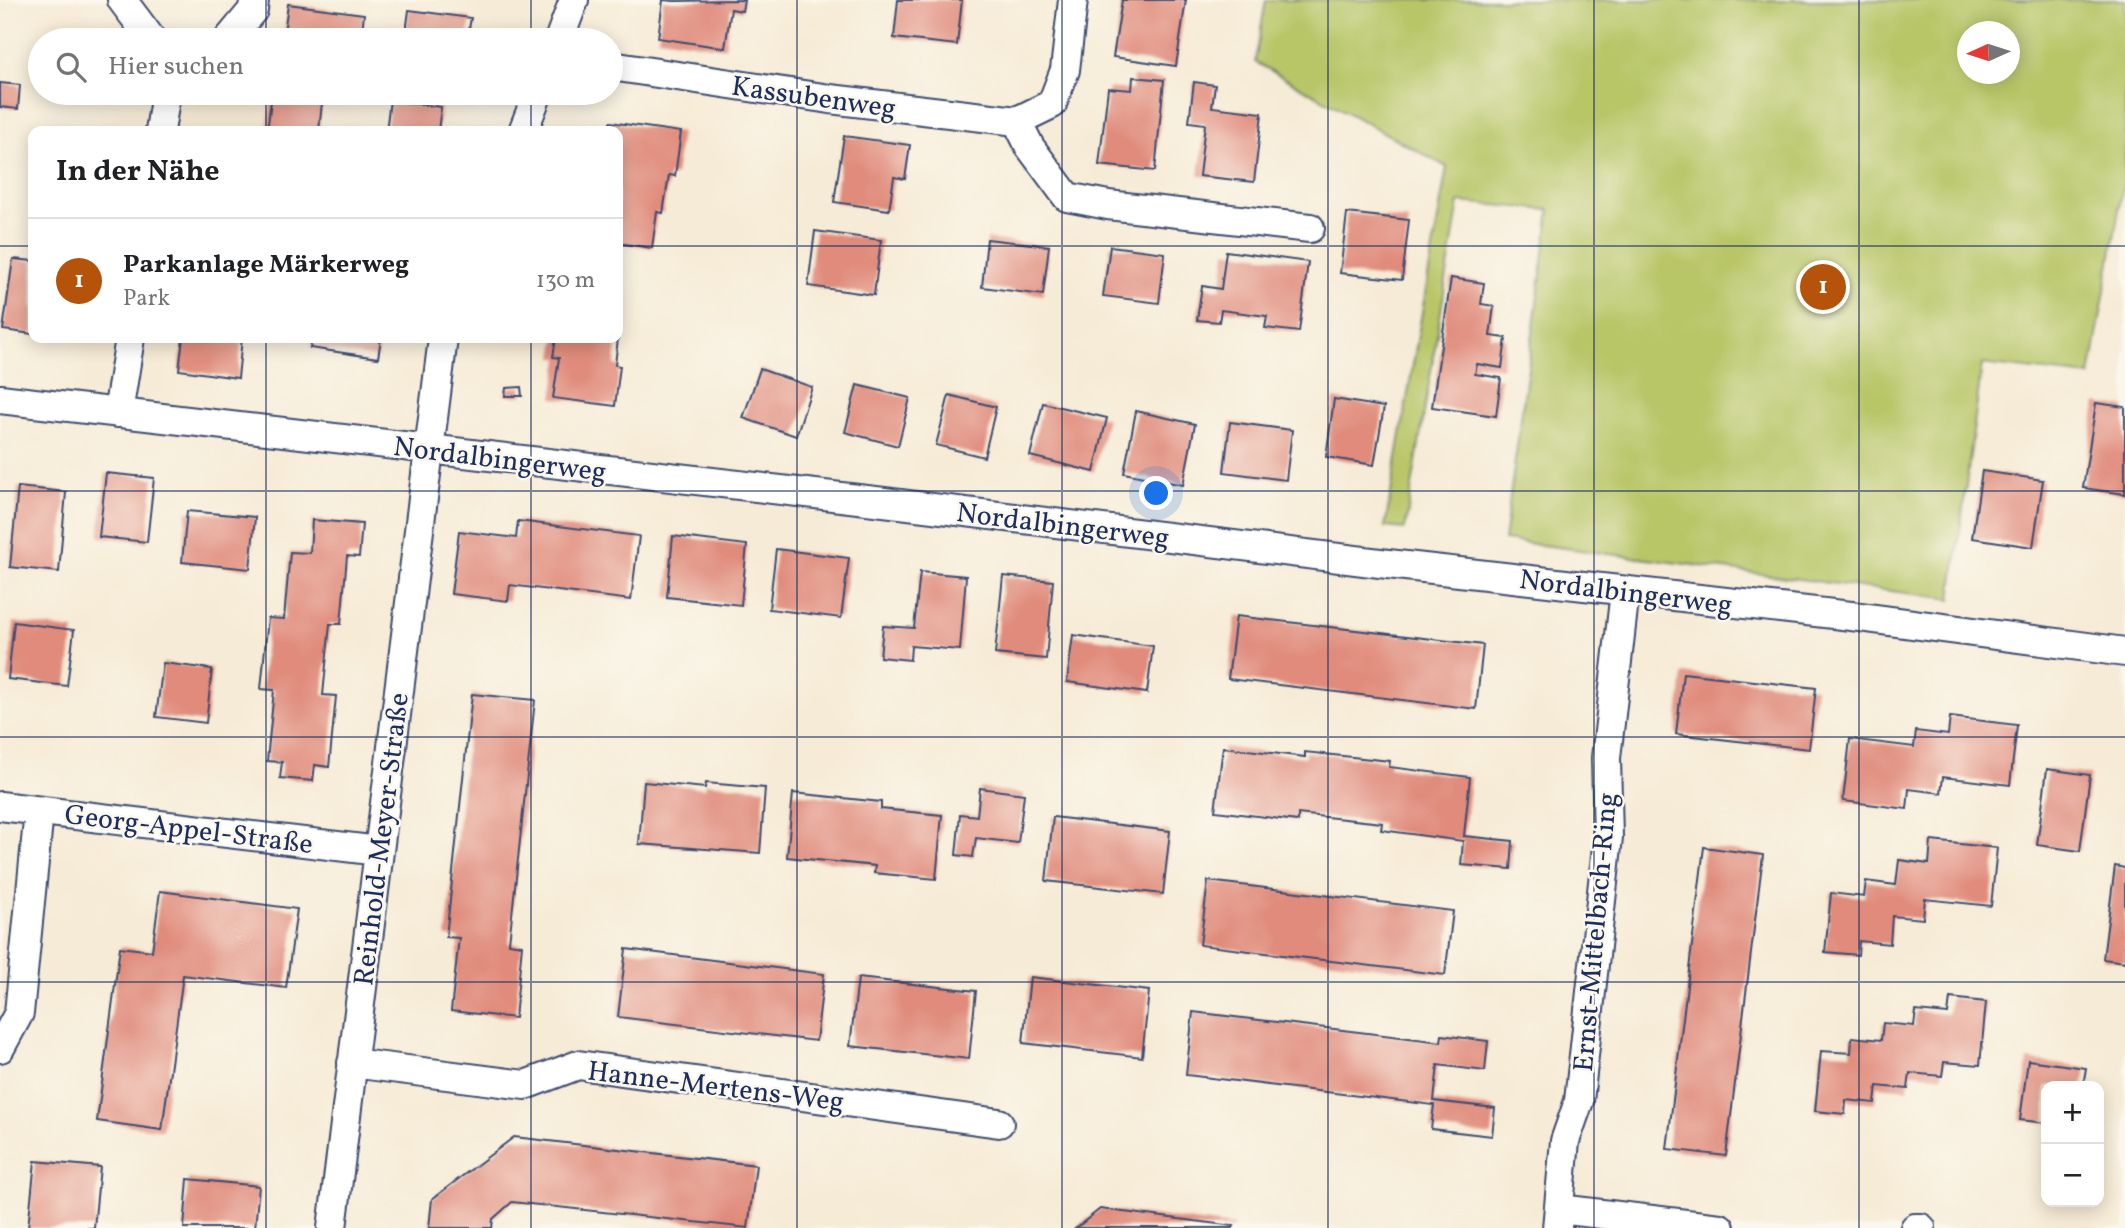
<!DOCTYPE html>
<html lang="de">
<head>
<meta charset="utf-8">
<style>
  :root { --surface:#fff; --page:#f2f2f2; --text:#202124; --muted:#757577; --line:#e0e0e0; --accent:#b45309 }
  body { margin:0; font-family:Vollkorn,serif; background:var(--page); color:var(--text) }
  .controls { position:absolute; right:21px; bottom:21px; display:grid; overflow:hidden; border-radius:14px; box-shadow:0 4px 18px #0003 }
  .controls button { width:63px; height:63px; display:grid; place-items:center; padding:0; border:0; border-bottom:2px solid var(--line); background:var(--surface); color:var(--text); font:35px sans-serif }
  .compass { position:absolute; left:1957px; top:21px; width:63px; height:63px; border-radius:50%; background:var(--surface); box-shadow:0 4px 18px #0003; rotate:267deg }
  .you { position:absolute; left:1157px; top:494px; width:24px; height:24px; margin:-18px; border:5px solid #fff; border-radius:50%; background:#1a73e8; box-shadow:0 0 0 10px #1a73e833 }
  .badge { display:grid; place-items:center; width:46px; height:46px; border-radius:50%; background:var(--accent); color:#fff; font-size:23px; font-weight:700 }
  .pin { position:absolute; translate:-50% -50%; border:4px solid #fff; box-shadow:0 2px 7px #0006 }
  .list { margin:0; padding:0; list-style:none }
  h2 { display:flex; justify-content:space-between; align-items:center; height:91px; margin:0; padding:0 28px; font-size:30px }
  h2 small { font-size:23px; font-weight:400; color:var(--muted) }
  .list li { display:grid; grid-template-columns:46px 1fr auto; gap:21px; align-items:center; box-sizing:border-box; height:126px; padding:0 28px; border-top:2px solid var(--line) }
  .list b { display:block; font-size:26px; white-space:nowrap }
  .list p { margin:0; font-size:23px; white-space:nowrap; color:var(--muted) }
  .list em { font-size:23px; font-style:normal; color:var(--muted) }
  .icon { flex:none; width:38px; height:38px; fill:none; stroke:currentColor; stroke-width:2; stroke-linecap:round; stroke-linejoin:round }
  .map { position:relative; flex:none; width:2125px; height:1228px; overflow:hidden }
  .search { position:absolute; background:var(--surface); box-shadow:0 4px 18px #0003; left:28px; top:28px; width:595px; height:77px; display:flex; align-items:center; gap:18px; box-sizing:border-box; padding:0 24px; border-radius:38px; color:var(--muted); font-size:26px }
  .panel { position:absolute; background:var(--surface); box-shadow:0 4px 18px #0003; left:28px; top:126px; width:595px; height:217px; border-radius:14px }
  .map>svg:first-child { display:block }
  .green { fill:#b8c668; stroke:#6a7a63; stroke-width:2; fill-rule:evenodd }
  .building { fill:#e08b7c }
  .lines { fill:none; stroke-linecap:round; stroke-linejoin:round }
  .street-casing { stroke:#3c4b70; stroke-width:32 }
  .street { stroke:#fff; stroke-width:28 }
  .grid { fill:none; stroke:#1b2f5e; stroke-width:2; stroke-opacity:0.55 }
  .labels { text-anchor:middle; stroke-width:5; stroke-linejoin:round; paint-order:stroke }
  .street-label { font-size:28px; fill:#1b2f5e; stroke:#fbf7ec }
</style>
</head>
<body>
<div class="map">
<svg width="2125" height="1228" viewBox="0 0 2125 1228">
  <rect width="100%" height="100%" fill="#fbf7ec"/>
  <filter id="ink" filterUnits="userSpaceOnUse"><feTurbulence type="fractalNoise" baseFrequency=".0143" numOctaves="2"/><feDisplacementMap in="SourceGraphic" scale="14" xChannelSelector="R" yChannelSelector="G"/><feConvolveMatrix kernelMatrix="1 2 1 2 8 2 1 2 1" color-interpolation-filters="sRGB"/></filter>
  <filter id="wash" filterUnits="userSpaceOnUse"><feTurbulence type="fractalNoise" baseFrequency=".00686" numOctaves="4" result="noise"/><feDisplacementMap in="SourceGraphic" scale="28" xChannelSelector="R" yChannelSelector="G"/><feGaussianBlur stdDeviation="1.57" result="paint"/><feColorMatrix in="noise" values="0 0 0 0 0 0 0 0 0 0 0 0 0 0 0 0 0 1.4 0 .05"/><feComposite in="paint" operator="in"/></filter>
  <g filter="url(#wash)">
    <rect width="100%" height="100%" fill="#f6ebd6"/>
    <path class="green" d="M 1266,0 L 2125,0 L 2125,175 L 2090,376 L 1982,364 L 1951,599 L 1504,540 L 1550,210 L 1459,202 L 1405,529 L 1385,527 L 1447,167 L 1255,62 ZM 1968,32 L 2010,32 L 2010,74 L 1968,74 Z"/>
    <g id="blocks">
      <path class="building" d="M 663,0 L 674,1 L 744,0 L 742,11 L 731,9 L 725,48 L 658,38 Z
        M 898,0 L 962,0 L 957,45 L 894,38 Z
        M 1122,0 L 1186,0 L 1176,66 L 1113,57 Z
        M 288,4 L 364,14 L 361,40 L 283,40 Z
        M 409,10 L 471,18 L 467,40 L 405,40 Z
        M 1133,77 L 1164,80 L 1155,171 L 1099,165 L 1108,88 L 1132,90 Z
        M 1194,82 L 1215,85 L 1212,107 L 1262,113 L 1254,182 L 1199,176 L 1205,124 L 1189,122 Z
        M 0,83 L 20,85 L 18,109 L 0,107 Z
        M 272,93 L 323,93 L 319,131 L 267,131 Z
        M 390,100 L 441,107 L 438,131 L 386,131 Z
        M 610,122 L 681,132 L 675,176 L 669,175 L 663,213 L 657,212 L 652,248 L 618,243 L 618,131 L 609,131 Z
        M 844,136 L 910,145 L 905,179 L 894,177 L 889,210 L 834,202 Z
        M 1347,213 L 1409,220 L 1402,280 L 1340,273 Z
        M 815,231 L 881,240 L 874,295 L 808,286 Z
        M 987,239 L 1049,246 L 1043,295 L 982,287 Z
        M 1110,246 L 1165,253 L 1159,303 L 1103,296 Z
        M 1226,251 L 1308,262 L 1299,332 L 1265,328 L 1267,316 L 1221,310 L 1219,322 L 1197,320 L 1202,286 L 1221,289 Z
        M 13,259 L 33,261 L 33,334 L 3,330 Z
        M 1451,278 L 1484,283 L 1481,304 L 1494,306 L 1490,336 L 1506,338 L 1502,368 L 1477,364 L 1475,374 L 1501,378 L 1496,416 L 1432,407 Z
        M 183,338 L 242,338 L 238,378 L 179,370 Z
        M 312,338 L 381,338 L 378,358 L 310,348 Z
        M 556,338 L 618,338 L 615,365 L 620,366 L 615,406 L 553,398 L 559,358 L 553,357 Z
        M 760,369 L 812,387 L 796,436 L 743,418 Z
        M 857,385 L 910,398 L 898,446 L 845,432 Z
        M 521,387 L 522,396 L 505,396 L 506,388 Z
        M 949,395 L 996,407 L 984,457 L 936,445 Z
        M 1334,399 L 1384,407 L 1374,465 L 1326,457 Z
        M 1043,403 L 1107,418 L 1094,472 L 1030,456 Z
        M 2096,403 L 2125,407 L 2125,494 L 2083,488 Z
        M 1136,411 L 1195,424 L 1183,485 L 1124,473 Z
        M 1230,422 L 1292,430 L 1286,480 L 1224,472 Z
        M 1982,471 L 2043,480 L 2033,547 L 1972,538 Z
        M 106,473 L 154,478 L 147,542 L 99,537 Z
        M 18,487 L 66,492 L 59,572 L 10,567 Z
        M 187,511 L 255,517 L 250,569 L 182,562 Z
        M 312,520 L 362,524 L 359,557 L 347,556 L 341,624 L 330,624 L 323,695 L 336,696 L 329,767 L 315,765 L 313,781 L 280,778 L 282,762 L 267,761 L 274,690 L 261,689 L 268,618 L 284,619 L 290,552 L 310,553 Z
        M 518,521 L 639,536 L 631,600 L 510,585 L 508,601 L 451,594 L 459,531 L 516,538 Z
        M 673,536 L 747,545 L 741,605 L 667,597 Z
        M 776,549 L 849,558 L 841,618 L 769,609 Z
        M 920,572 L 966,576 L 960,650 L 911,646 L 910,660 L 880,657 L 883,626 L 914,628 Z
        M 1003,576 L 1053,581 L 1046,659 L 995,654 Z
        M 1236,616 L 1483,645 L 1476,709 L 1228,679 Z
        M 14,622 L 74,630 L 67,686 L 8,679 Z
        M 1073,635 L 1153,646 L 1147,693 L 1067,682 Z
        M 163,663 L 212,669 L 206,723 L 156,717 Z
        M 1683,673 L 1816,688 L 1809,749 L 1676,734 Z
        M 472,694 L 535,700 L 509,943 L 522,945 L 515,1018 L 451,1011 L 459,938 L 446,937 Z
        M 1950,717 L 2017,725 L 2010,785 L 1943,777 L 1941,793 L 1909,789 L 1907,809 L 1843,801 L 1850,739 L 1914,747 L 1916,731 L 1948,735 Z
        M 1223,747 L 1305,757 L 1305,752 L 1390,761 L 1389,767 L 1470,777 L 1464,836 L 1513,841 L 1511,869 L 1461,865 L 1463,841 L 1381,830 L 1382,823 L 1298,814 L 1298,821 L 1215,811 Z
        M 2047,769 L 2090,775 L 2080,851 L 2037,845 Z
        M 644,782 L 705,788 L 706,783 L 765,788 L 760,853 L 639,844 Z
        M 980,788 L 1024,794 L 1018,843 L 976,838 L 973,857 L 956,855 L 960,814 L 977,816 Z
        M 793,793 L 881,802 L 881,809 L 942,815 L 936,879 L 874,873 L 875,866 L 787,857 Z
        M 1053,817 L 1170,831 L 1163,894 L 1046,881 Z
        M 1931,841 L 1997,848 L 1991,906 L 1925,899 L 1923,919 L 1892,916 L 1890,944 L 1859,941 L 1858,955 L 1825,952 L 1831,893 L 1864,897 L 1866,881 L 1896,885 L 1899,860 L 1929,864 Z
        M 1704,847 L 1763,855 L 1726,1156 L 1667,1149 Z
        M 2115,866 L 2125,868 L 2125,962 L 2103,959 Z
        M 1208,881 L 1453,911 L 1445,975 L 1200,945 Z
        M 160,891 L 297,909 L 286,988 L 183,975 L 162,1130 L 97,1121 L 120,947 L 152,951 Z
        M 626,949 L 824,974 L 816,1041 L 618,1017 Z
        M 1030,977 L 1149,991 L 1142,1057 L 1023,1043 Z
        M 858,978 L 976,991 L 969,1059 L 850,1046 Z
        M 1950,998 L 1986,1002 L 1980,1065 L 1944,1062 L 1942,1076 L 1910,1073 L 1908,1089 L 1877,1086 L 1875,1103 L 1846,1100 L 1845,1114 L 1815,1111 L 1821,1051 L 1851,1053 L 1852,1037 L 1881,1040 L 1883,1023 L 1914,1026 L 1916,1011 L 1948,1014 Z
        M 1193,1012 L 1441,1042 L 1442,1035 L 1488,1041 L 1485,1071 L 1438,1065 L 1434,1101 L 1495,1108 L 1492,1136 L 1431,1129 L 1434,1105 L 1186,1075 Z
        M 2028,1060 L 2086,1068 L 2083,1086 L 2046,1086 L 2046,1123 L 2020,1120 Z
        M 514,1137 L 756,1165 L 748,1228 L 512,1202 L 493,1219 L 492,1228 L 429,1228 L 432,1199 Z
        M 35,1161 L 100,1167 L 94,1228 L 28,1228 Z
        M 188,1179 L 259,1186 L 255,1228 L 184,1228 Z
        M 1100,1209 L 1234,1226 L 1233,1228 L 1076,1228 Z"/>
    </g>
  </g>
  <g filter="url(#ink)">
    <use href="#blocks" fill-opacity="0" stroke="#3c4b70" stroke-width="2"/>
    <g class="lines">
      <g class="street-casing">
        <path id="street" d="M 122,0 L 152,40
          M 228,40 L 253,10 L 254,0
          M 559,40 L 574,0
          M 611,66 L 830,99 L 1017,121 L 1052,104 L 1065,70 L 1073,0
          M 1017,121 L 1030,147 L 1067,197 L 1108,205 L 1310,228
          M 160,131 L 166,93
          M 523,131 L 538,93
          M 0,399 L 884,502 L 1388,564 L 1860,617 L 2125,652
          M 118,413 L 130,338
          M 0,806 L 379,851
          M 0,1048 L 19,1013 L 39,811
          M 352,1063 L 525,1085 L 578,1065 L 999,1123
          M 1559,1209 L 1720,1228
          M 332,1228 L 443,338
          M 1557,1228 L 1565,1141 L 1579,1101 L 1608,837 L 1606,758 L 1625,591
          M 1915,1228 L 1921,1228"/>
      </g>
      <use href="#street" class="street"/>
    </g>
  </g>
  <path class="grid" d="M 266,0 L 266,40M 531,0 L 531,40M 797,0 L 797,1228M 1062,0 L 1062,1228M 1328,0 L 1328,1228M 1594,0 L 1594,1228M 1859,0 L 1859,1228M 266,93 L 266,131M 531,93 L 531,131M 0,246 L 33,246M 618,246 L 2125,246M 266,338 L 266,1228M 531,338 L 531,1228M 0,491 L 2125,491M 0,737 L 2125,737M 0,982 L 2125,982"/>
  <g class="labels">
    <g class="street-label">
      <text transform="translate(814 96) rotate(8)" y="10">Kassubenweg</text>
      <text transform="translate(500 458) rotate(7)" y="10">Nordalbingerweg</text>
      <text transform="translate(1063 524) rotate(7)" y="10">Nordalbingerweg</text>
      <text transform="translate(1626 591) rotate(7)" y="10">Nordalbingerweg</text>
      <text transform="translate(189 828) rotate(7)" y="10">Georg-Appel-Straße</text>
      <text transform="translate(380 839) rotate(-83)" y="10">Reinhold-Meyer-Straße</text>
      <text transform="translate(1594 932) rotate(-85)" y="10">Ernst-Mittelbach-Ring</text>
      <text transform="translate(716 1085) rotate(7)" y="10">Hanne-Mertens-Weg</text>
    </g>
  </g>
</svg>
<div class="controls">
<button>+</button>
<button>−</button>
</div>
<svg class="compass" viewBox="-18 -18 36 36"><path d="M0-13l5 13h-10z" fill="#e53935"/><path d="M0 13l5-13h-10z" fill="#757577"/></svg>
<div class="you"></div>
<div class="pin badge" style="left:1823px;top:287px">1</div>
<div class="search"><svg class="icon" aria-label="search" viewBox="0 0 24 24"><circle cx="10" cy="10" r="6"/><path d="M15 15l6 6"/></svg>Hier suchen</div>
<section class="panel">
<h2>In der Nähe<small></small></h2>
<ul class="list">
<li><span class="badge">1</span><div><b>Parkanlage Märkerweg</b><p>Park</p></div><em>130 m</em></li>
</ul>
</section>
</div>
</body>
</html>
